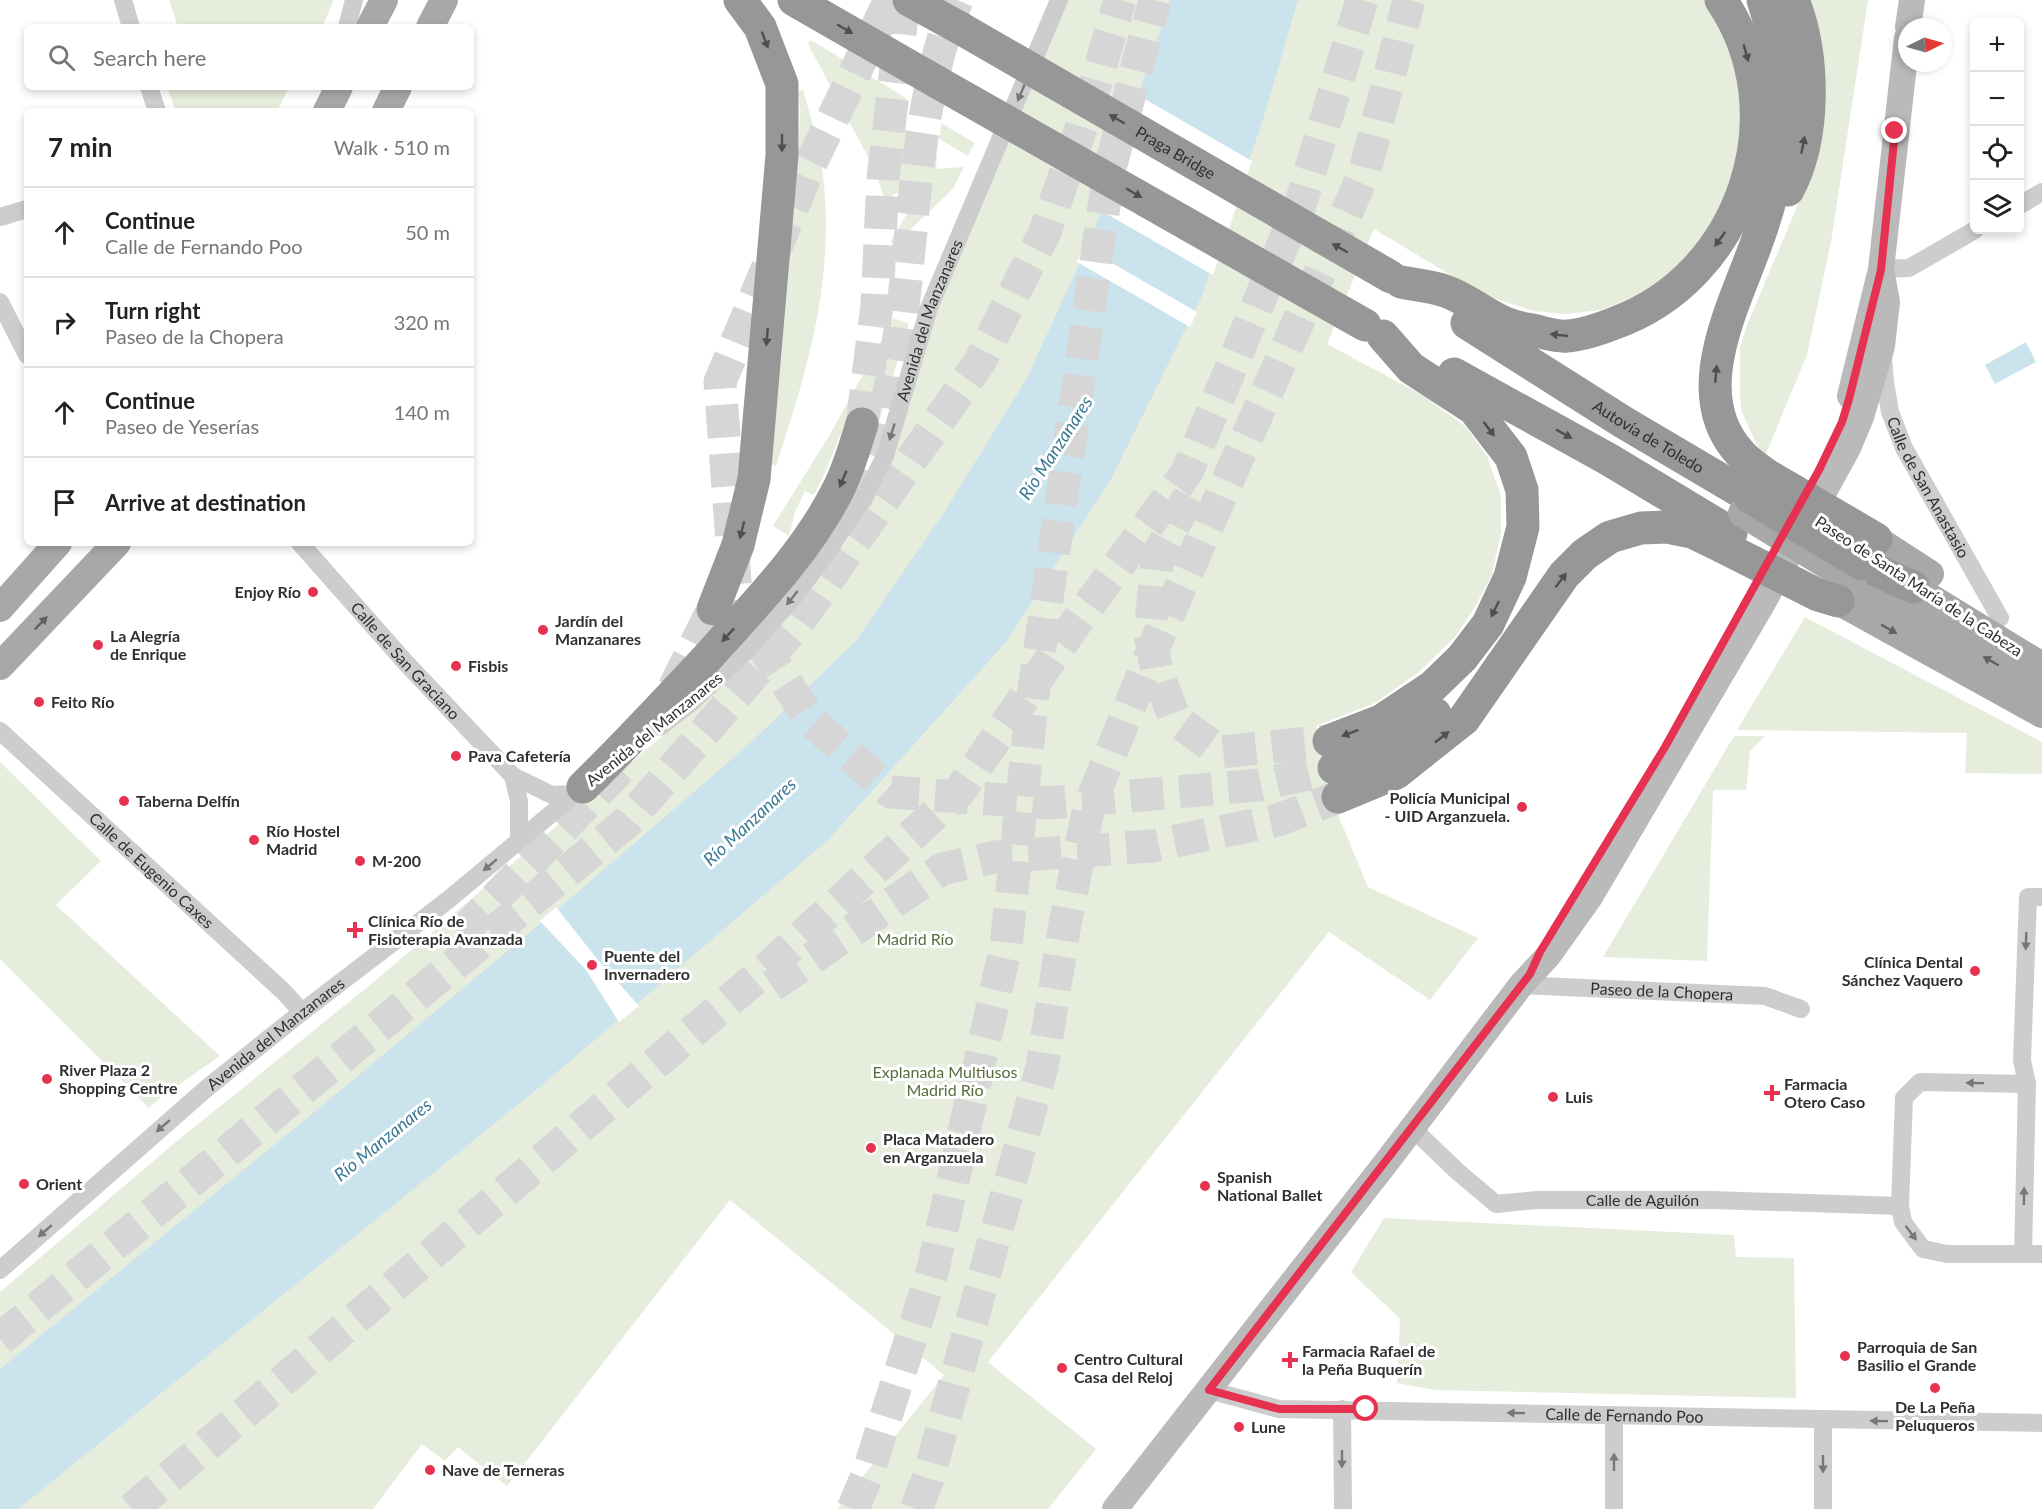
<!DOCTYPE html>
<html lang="en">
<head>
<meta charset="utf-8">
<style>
  :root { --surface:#fff; --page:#f6f6f6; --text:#222; --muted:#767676; --line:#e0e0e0 }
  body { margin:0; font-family:Lato,sans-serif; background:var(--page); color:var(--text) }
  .controls { position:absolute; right:18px; top:18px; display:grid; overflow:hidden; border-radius:9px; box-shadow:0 3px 9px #0003 }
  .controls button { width:54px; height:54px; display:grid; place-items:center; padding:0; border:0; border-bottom:2px solid var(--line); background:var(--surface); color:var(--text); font:30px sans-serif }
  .compass { position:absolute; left:1898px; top:18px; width:54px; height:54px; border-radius:50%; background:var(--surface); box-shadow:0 3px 9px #0003; rotate:85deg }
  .stop { position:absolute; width:18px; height:18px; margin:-14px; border:4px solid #e73151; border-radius:50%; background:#fff }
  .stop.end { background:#e73151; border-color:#fff; box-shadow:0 2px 6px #0008 }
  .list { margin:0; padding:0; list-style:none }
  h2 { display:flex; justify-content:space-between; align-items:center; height:78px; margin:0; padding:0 24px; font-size:26px }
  h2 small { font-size:20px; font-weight:400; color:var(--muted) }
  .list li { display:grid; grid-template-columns:39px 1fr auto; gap:18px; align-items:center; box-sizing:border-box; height:90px; padding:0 24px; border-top:2px solid var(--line) }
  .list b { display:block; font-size:22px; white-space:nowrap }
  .list p { margin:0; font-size:20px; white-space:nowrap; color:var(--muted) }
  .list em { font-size:20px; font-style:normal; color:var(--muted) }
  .icon { flex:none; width:33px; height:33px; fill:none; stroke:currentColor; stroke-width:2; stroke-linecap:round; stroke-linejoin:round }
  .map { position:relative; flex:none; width:2042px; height:1509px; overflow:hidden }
  .search { position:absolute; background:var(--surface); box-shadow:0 3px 9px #0003; left:24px; top:24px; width:450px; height:66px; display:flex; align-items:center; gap:15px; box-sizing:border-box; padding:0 21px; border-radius:9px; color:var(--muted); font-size:22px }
  .panel { position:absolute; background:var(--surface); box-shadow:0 3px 9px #0003; left:24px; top:108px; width:450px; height:438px; border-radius:9px }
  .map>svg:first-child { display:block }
  .green { fill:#e7eddd }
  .water { fill:#cae3ed }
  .pier { fill:#fff }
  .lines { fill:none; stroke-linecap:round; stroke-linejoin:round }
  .highway-tunnel { stroke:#d6d6d6; stroke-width:33; stroke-dasharray:33 16; stroke-linecap:butt }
  .street { stroke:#cdcdcd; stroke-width:18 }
  .secondary { stroke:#bababa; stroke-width:26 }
  .primary { stroke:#a8a8a8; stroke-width:28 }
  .highway { stroke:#979797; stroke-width:33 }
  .primary-bridge { stroke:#a8a8a8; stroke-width:28 }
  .highway-bridge { stroke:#979797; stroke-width:33 }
  .oneway { fill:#4f4f4f }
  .oneway2 { fill:#777 }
  .oneway3 { fill:#606060 }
  .route { stroke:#e73151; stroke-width:8 }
  .poi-dot { fill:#e73151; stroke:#fff; stroke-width:2 }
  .labels { text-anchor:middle; stroke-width:6; stroke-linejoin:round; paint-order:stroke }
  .street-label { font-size:16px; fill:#303030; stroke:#fff }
  .poi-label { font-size:16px; font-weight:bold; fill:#303030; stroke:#fff; text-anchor:start }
  .park-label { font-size:16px; fill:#576c3c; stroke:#fff }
  .water-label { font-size:18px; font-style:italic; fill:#3c7a93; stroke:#fff }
</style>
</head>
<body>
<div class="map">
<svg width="2042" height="1509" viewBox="0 0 2042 1509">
  <rect width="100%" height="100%" fill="#fff"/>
  <path class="green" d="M 169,0 L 334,0 L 322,27 L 178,27 Z
    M 1066,0 L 1707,0 L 1734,54 L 1746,110 L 1744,147 L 1717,217 L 1680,266 L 1643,294 L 1600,310 L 1566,314 L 1533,311 L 1499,300 L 1467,285 L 1374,229 L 1327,344 L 1422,395 L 1466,427 L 1487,456 L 1501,496 L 1501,533 L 1492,574 L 1475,607 L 1456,636 L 1419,672 L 1375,703 L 1316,726 L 1339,817 L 1368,887 L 1478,938 L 1430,1000 L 1329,932 L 988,1362 L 1096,1449 L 1048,1509 L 837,1509 L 944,1375 L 730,1200 L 507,1486 L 458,1447 L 445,1461 L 422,1444 L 373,1509 L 0,1509 L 0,1292 L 171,1146 L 370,985 L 689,713 L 817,580 L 847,540 L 870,500 L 934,310 Z
    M 1806,0 L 1868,0 L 1831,242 L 1807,355 L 1765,456 L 1757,445 L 1742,412 L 1740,398 L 1740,348 L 1747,325 L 1802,195 Z
    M 811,40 L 906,98 L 903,130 L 940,136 L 941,123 L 975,143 L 968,156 L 938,138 L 936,169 L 964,167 L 953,189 L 911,229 L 896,252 L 891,241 C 900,227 908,209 918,198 L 914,195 L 918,187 L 915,182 L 885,200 L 875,170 L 809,46 L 808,42 Z
    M 167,87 L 289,87 L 277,111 L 176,111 Z
    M 803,90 C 811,118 820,146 823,175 C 835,280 808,368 776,466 L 770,464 C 780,389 785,313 791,237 C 795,189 802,139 799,91 Z
    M 894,318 L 909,324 L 878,425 L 847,418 L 825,473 L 814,495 L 805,491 L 795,512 L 789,536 L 773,526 L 829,436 Z
    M 1805,617 L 2042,742 L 2042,774 L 1965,773 L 1967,733 L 1737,730 Z
    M 1734,736 L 1765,736 L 1750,751 L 1746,790 L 1713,790 L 1707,961 L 1603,957 Z
    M 0,762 L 101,861 L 56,905 L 220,1056 L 160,1098 L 149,1108 L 0,959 Z
    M 1384,1218 L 1734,1235 L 1736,1257 L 1794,1258 L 1796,1398 L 1434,1390 L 1397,1383 L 1400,1319 L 1351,1272 Z"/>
  <path class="water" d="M 1170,0 L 1298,0 L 1262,123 L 1201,298 L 1112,477 L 1006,642 L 828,840 L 541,1086 L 18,1509 L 0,1509 L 0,1369 L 317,1110 L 571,898 L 747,746 L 856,641 L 945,511 L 1027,378 L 1093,234 Z
    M 2026,342 L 2036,362 L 1995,384 L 1985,365 Z"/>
  <path class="pier" d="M 1136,94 L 1252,161 L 1213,275 L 1098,209 Z
    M 1084,247 L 1197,312 L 1190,327 L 1077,262 Z
    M 556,907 L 598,960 L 639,1006 L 619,1022 L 586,970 L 540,921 Z"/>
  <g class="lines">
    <path class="highway-tunnel" d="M 890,0 L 811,163 L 720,382 L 737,607 L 811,721 L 891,792 L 1048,803 L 1259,785 L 1334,768
      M 862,424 L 877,305 L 883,178 L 904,0
      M 1189,496 L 1158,555 L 1150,633 L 1157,672 L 1175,719 L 1220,752 L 1329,741
      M 855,501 C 860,490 866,479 870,468 C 878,449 881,427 886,406 C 918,273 905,127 957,0
      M 674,688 L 713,609
      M 461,934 L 621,768
      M 772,986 L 942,869 L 995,857 L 1152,846 L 1278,820 L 1338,797
      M 0,1339 L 627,822 L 797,624 L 979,363 L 1045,232 L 1091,99 L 1120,0
      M 132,1509 L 764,971 L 959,792 L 1075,624 L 1187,472 L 1301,202 L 1362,0
      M 853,1509 L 868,1473 L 933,1269 L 1006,946 L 1033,696 L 1109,172 L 1155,0
      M 916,1509 L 928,1479 L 1042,1067 L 1065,924 L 1089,807 L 1156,642 L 1365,171 L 1409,0"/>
    <g class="street">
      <path d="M 123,0 L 131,27"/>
      <path d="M 347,27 L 354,0"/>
      <path d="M 149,87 L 157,111"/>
      <path d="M 2020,205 L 2042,192"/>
      <path d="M 0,217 L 27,209"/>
      <path d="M 1881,269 L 1909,268 L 1975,230"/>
      <path d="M 0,302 L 27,355"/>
      <path id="s1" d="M 1883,357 L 1885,382 L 1890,412 L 1904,448 L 2000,618"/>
      <path id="s2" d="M 300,543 L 406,663 L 513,776 L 552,795 L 575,794"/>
      <path id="s3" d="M 660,727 L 692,702 L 745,652 L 793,598 L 828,551 L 865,495 L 885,456 L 929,308 L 1059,0"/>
      <path id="s4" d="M 0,731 L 284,992 L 302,1012"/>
      <path d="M 513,776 L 519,801 L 519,840"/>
      <path d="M 2042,897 L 2028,897 L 2022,1060 L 2027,1084 L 1920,1082 L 1904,1098 L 1900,1206 L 1903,1222 L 1923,1249 L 1947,1254 L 2042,1254"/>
      <path id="s5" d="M 1521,985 L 1765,996 L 1801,1009"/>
      <path id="s6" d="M 1412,1128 L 1457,1171 L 1496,1204 L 1537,1200 L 1713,1200 L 1900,1206"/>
      <path d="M 2023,1254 L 2027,1084"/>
      <path id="s7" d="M 0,1270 L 207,1088 L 302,1012 L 448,900 L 588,783"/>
      <path id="s8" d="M 1209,1390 L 1279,1409 L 2042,1423"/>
      <path d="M 1342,1409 L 1343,1509"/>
      <path d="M 1614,1509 L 1614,1415"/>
      <path d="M 1823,1509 L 1823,1420"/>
    </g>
    <path class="secondary" d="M 1908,27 L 1912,0
      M 1850,396 L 1881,269 L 1907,38
      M 1115,1509 L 1385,1164 L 1521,985 L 1548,956 L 1590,897 L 1760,608 L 1848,448 L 1861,417 L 1882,346 L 1887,302 L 1881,269"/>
    <path class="primary" d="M 370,27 L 384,0
      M 430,27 L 444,0
      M 327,111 L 339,87
      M 386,111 L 398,87
      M 1876,539 L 1930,574
      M 1897,574 L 1913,587 L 2042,666
      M 1853,581 L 2042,690
      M 1838,601 L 2042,714
      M 0,608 L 58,543
      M 0,666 L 117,543"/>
    <g class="highway">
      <path d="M 794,0 L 937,82"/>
      <path d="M 909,0 L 960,28"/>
      <path d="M 1763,0 C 1779,49 1786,101 1779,153 C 1775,188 1765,222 1752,255 C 1730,314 1688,397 1740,453 C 1747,461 1756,467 1765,474"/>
      <path d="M 1788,190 C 1816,138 1815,55 1793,0"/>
      <path d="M 1401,282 C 1415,285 1431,286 1445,291 C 1466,298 1484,314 1505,323 C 1516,328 1529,329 1540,332 C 1549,334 1558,337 1567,336 C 1584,335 1600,329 1615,323 C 1743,277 1798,113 1721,0"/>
      <path id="s9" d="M 1467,323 L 1623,422 L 1750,497"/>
      <path d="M 1454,374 L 1608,459 L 1731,533"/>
      <path d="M 1862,564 L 1913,587"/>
      <path d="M 713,609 L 738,545 L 754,479 L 782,155 L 782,84 L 760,27 L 740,0"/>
      <path d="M 1329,741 L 1381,721 L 1432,687 L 1462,658 L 1488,624 L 1510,577 L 1523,527 L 1522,490 L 1511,457 L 1474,409 L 1411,368 L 1383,336"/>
      <path d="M 1334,768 L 1409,736 L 1435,714"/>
      <path d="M 583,787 C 626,745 666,702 707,658 C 755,604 806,554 839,488 C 849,468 855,446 862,424"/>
      <path d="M 1338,797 L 1396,773 L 1464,719 L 1564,575 L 1585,554 L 1610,537 L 1641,528 L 1667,527 L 1692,532 L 1723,547"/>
    </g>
    <path class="primary-bridge" d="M 1742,513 L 1853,581"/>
    <g class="highway-bridge">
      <path id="s10" d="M 960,28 L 1391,277"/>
      <path d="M 937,82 L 1365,325"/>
      <path d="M 1765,474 L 1876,539"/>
      <path d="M 1750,497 L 1862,564"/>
      <path d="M 1723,547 L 1818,595 L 1838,601"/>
    </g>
  </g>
  <defs><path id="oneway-solid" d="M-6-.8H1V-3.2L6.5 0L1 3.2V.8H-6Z" transform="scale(1.5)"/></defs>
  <g class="oneway">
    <use href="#oneway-solid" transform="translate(845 29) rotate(30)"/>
    <use href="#oneway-solid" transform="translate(765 40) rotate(69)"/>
    <use href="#oneway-solid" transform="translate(1746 53) rotate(74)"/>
    <use href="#oneway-solid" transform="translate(1117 119) rotate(-150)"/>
    <use href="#oneway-solid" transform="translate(782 143) rotate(90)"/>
    <use href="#oneway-solid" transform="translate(1803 145) rotate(-79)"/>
    <use href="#oneway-solid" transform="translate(1134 193) rotate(30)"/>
    <use href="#oneway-solid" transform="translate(1720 239) rotate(126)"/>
    <use href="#oneway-solid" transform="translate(1340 248) rotate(-150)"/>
    <use href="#oneway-solid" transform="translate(1559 335) rotate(-174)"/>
    <use href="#oneway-solid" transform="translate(767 337) rotate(95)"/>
    <use href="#oneway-solid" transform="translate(1716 374) rotate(-85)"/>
    <use href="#oneway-solid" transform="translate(1489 429) rotate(53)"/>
    <use href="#oneway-solid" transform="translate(1564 434) rotate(29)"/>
    <use href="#oneway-solid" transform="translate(843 479) rotate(113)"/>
    <use href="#oneway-solid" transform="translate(742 530) rotate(104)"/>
    <use href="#oneway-solid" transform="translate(1561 580) rotate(-53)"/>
    <use href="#oneway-solid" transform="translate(1495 609) rotate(116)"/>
    <use href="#oneway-solid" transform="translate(728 635) rotate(133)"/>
    <use href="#oneway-solid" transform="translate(1350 733) rotate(159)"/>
    <use href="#oneway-solid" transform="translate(1442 737) rotate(-38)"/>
  </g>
  <g class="oneway2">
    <use href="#oneway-solid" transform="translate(1021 93) rotate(113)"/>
    <use href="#oneway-solid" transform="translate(892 432) rotate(107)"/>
    <use href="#oneway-solid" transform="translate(792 598) rotate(129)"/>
    <use href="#oneway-solid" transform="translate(490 865) rotate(140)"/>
    <use href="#oneway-solid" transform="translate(2026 941) rotate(92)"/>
    <use href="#oneway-solid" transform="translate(1975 1083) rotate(-179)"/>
    <use href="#oneway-solid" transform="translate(163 1126) rotate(139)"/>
    <use href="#oneway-solid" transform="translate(2024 1196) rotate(-89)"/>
    <use href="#oneway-solid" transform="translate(45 1231) rotate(139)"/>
    <use href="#oneway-solid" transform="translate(1911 1233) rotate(53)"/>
    <use href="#oneway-solid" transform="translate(1516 1413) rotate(-179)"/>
    <use href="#oneway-solid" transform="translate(1879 1421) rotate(-179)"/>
    <use href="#oneway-solid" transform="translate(1342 1459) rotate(90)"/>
    <use href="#oneway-solid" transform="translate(1614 1462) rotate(-90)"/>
    <use href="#oneway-solid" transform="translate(1823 1464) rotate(90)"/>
  </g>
  <g class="oneway3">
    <use href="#oneway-solid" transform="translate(41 623) rotate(-46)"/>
    <use href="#oneway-solid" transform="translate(1889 629) rotate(29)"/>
    <use href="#oneway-solid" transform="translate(1991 661) rotate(-150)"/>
  </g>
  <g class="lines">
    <path class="route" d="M 1366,1409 L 1279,1409 L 1209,1390 L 1530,974 L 1540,952 L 1665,747 L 1819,470 L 1842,422 L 1849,399 L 1881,270 L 1895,131"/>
  </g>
  <g class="poi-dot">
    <circle cx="313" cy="592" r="6"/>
    <circle cx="543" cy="630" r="6"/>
    <circle cx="98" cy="645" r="6"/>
    <circle cx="456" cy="666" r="6"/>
    <circle cx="39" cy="702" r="6"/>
    <circle cx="456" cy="756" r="6"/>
    <circle cx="124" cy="801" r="6"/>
    <circle cx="1522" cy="807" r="6"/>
    <circle cx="254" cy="840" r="6"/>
    <circle cx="360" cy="861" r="6"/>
    <path d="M352 921h6v6h6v6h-6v6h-6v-6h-6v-6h6z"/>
    <circle cx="592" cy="965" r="6"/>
    <circle cx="1975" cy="971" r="6"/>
    <circle cx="47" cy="1079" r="6"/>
    <path d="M1769 1084h6v6h6v6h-6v6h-6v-6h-6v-6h6z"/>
    <circle cx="1553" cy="1097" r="6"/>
    <circle cx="871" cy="1148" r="6"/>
    <circle cx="24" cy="1184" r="6"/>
    <circle cx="1205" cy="1186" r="6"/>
    <circle cx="1845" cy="1356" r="6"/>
    <path d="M1287 1351h6v6h6v6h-6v6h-6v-6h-6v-6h6z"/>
    <circle cx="1062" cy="1368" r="6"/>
    <circle cx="1935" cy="1388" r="6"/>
    <circle cx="1239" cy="1427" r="6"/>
    <circle cx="430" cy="1470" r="6"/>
  </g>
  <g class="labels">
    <g class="street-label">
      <text dy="6" stroke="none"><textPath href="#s10" startOffset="249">Praga Bridge</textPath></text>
      <text dy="6" stroke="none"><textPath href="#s3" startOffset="498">Avenida del Manzanares</textPath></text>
      <text dy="6" stroke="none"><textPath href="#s9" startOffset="214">Autovía de Toledo</textPath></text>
      <text dy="6" stroke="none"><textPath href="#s1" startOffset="140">Calle de San Anastasio</textPath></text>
      <text transform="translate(1919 586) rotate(33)" y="6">Paseo de Santa María de la Cabeza</text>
      <text dy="6" stroke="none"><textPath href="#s2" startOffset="158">Calle de San Graciano</textPath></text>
      <text transform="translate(654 729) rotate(-39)" y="6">Avenida del Manzanares</text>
      <text dy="6" stroke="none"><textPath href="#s4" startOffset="206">Calle de Eugenio Caxes</textPath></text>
      <text dy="6" stroke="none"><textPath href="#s5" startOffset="141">Paseo de la Chopera</textPath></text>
      <text dy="6" stroke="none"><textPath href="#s7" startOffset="363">Avenida del Manzanares</textPath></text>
      <text dy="6" stroke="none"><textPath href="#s6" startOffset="260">Calle de Aguilón</textPath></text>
      <text dy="6" stroke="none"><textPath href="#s8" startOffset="418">Calle de Fernando Poo</textPath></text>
    </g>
    <g class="poi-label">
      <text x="301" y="598" text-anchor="end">Enjoy Río</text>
      <text x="555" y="627">Jardín del<tspan x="555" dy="18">Manzanares</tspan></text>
      <text x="110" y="642">La Alegría<tspan x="110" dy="18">de Enrique</tspan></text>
      <text x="468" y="672">Fisbis</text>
      <text x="51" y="708">Feito Río</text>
      <text x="468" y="762">Pava Cafetería</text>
      <text x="1510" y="804" text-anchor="end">Policía Municipal<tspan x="1510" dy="18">- UID Arganzuela.</tspan></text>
      <text x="136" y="807">Taberna Delfín</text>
      <text x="266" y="837">Río Hostel<tspan x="266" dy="18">Madrid</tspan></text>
      <text x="372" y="867">M-200</text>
      <text x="368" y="927">Clínica Río de<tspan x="368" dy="18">Fisioterapia Avanzada</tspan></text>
      <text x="604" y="962">Puente del<tspan x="604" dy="18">Invernadero</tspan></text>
      <text x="1963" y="968" text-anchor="end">Clínica Dental<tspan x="1963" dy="18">Sánchez Vaquero</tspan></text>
      <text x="59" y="1076">River Plaza 2<tspan x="59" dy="18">Shopping Centre</tspan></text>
      <text x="1784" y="1090">Farmacia<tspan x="1784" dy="18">Otero Caso</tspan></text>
      <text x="1565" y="1103">Luis</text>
      <text x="883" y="1145">Placa Matadero<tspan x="883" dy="18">en Arganzuela</tspan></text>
      <text x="1217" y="1183">Spanish<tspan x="1217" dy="18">National Ballet</tspan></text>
      <text x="36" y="1190">Orient</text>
      <text x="1857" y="1353">Parroquia de San<tspan x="1857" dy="18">Basilio el Grande</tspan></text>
      <text x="1302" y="1357">Farmacia Rafael de<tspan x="1302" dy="18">la Peña Buquerín</tspan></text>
      <text x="1074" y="1365">Centro Cultural<tspan x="1074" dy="18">Casa del Reloj</tspan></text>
      <text x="1935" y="1413" text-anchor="middle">De La Peña<tspan x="1935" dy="18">Peluqueros</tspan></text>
      <text x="1251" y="1433">Lune</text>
      <text x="442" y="1476">Nave de Terneras</text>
    </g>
    <g class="park-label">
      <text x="915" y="945">Madrid Río</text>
      <text x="945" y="1078">Explanada Multiusos<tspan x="945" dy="18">Madrid Río</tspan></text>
    </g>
    <g class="water-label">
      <text transform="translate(1056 448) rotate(-57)" y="6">Río Manzanares</text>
      <text transform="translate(750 822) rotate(-43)" y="6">Río Manzanares</text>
      <text transform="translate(383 1140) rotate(-39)" y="6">Río Manzanares</text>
    </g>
  </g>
</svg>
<div class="controls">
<button>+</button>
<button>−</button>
<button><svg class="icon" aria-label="locate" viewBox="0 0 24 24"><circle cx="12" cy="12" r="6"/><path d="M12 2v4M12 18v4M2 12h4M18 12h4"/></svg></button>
<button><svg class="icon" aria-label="layers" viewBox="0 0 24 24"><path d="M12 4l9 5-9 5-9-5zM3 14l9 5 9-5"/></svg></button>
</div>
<svg class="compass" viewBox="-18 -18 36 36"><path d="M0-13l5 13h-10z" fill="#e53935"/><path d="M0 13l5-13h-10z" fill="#767676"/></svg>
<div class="stop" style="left:1366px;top:1409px"></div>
<div class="stop end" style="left:1895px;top:131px"></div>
<div class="search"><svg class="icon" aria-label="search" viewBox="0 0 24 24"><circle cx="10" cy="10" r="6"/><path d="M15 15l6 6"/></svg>Search here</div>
<section class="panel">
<h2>7 min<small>Walk · 510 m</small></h2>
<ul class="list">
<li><svg class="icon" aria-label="ahead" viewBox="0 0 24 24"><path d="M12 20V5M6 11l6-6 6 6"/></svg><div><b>Continue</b><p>Calle de Fernando Poo</p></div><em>50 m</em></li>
<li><svg class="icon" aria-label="right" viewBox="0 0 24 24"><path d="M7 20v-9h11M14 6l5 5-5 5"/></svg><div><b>Turn right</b><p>Paseo de la Chopera</p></div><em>320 m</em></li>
<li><svg class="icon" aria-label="ahead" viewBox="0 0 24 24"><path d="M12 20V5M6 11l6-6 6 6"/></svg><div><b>Continue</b><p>Paseo de Yeserías</p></div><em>140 m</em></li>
<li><svg class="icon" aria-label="arrive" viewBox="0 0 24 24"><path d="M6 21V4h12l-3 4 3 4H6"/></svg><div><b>Arrive at destination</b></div></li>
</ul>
</section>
</div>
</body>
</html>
